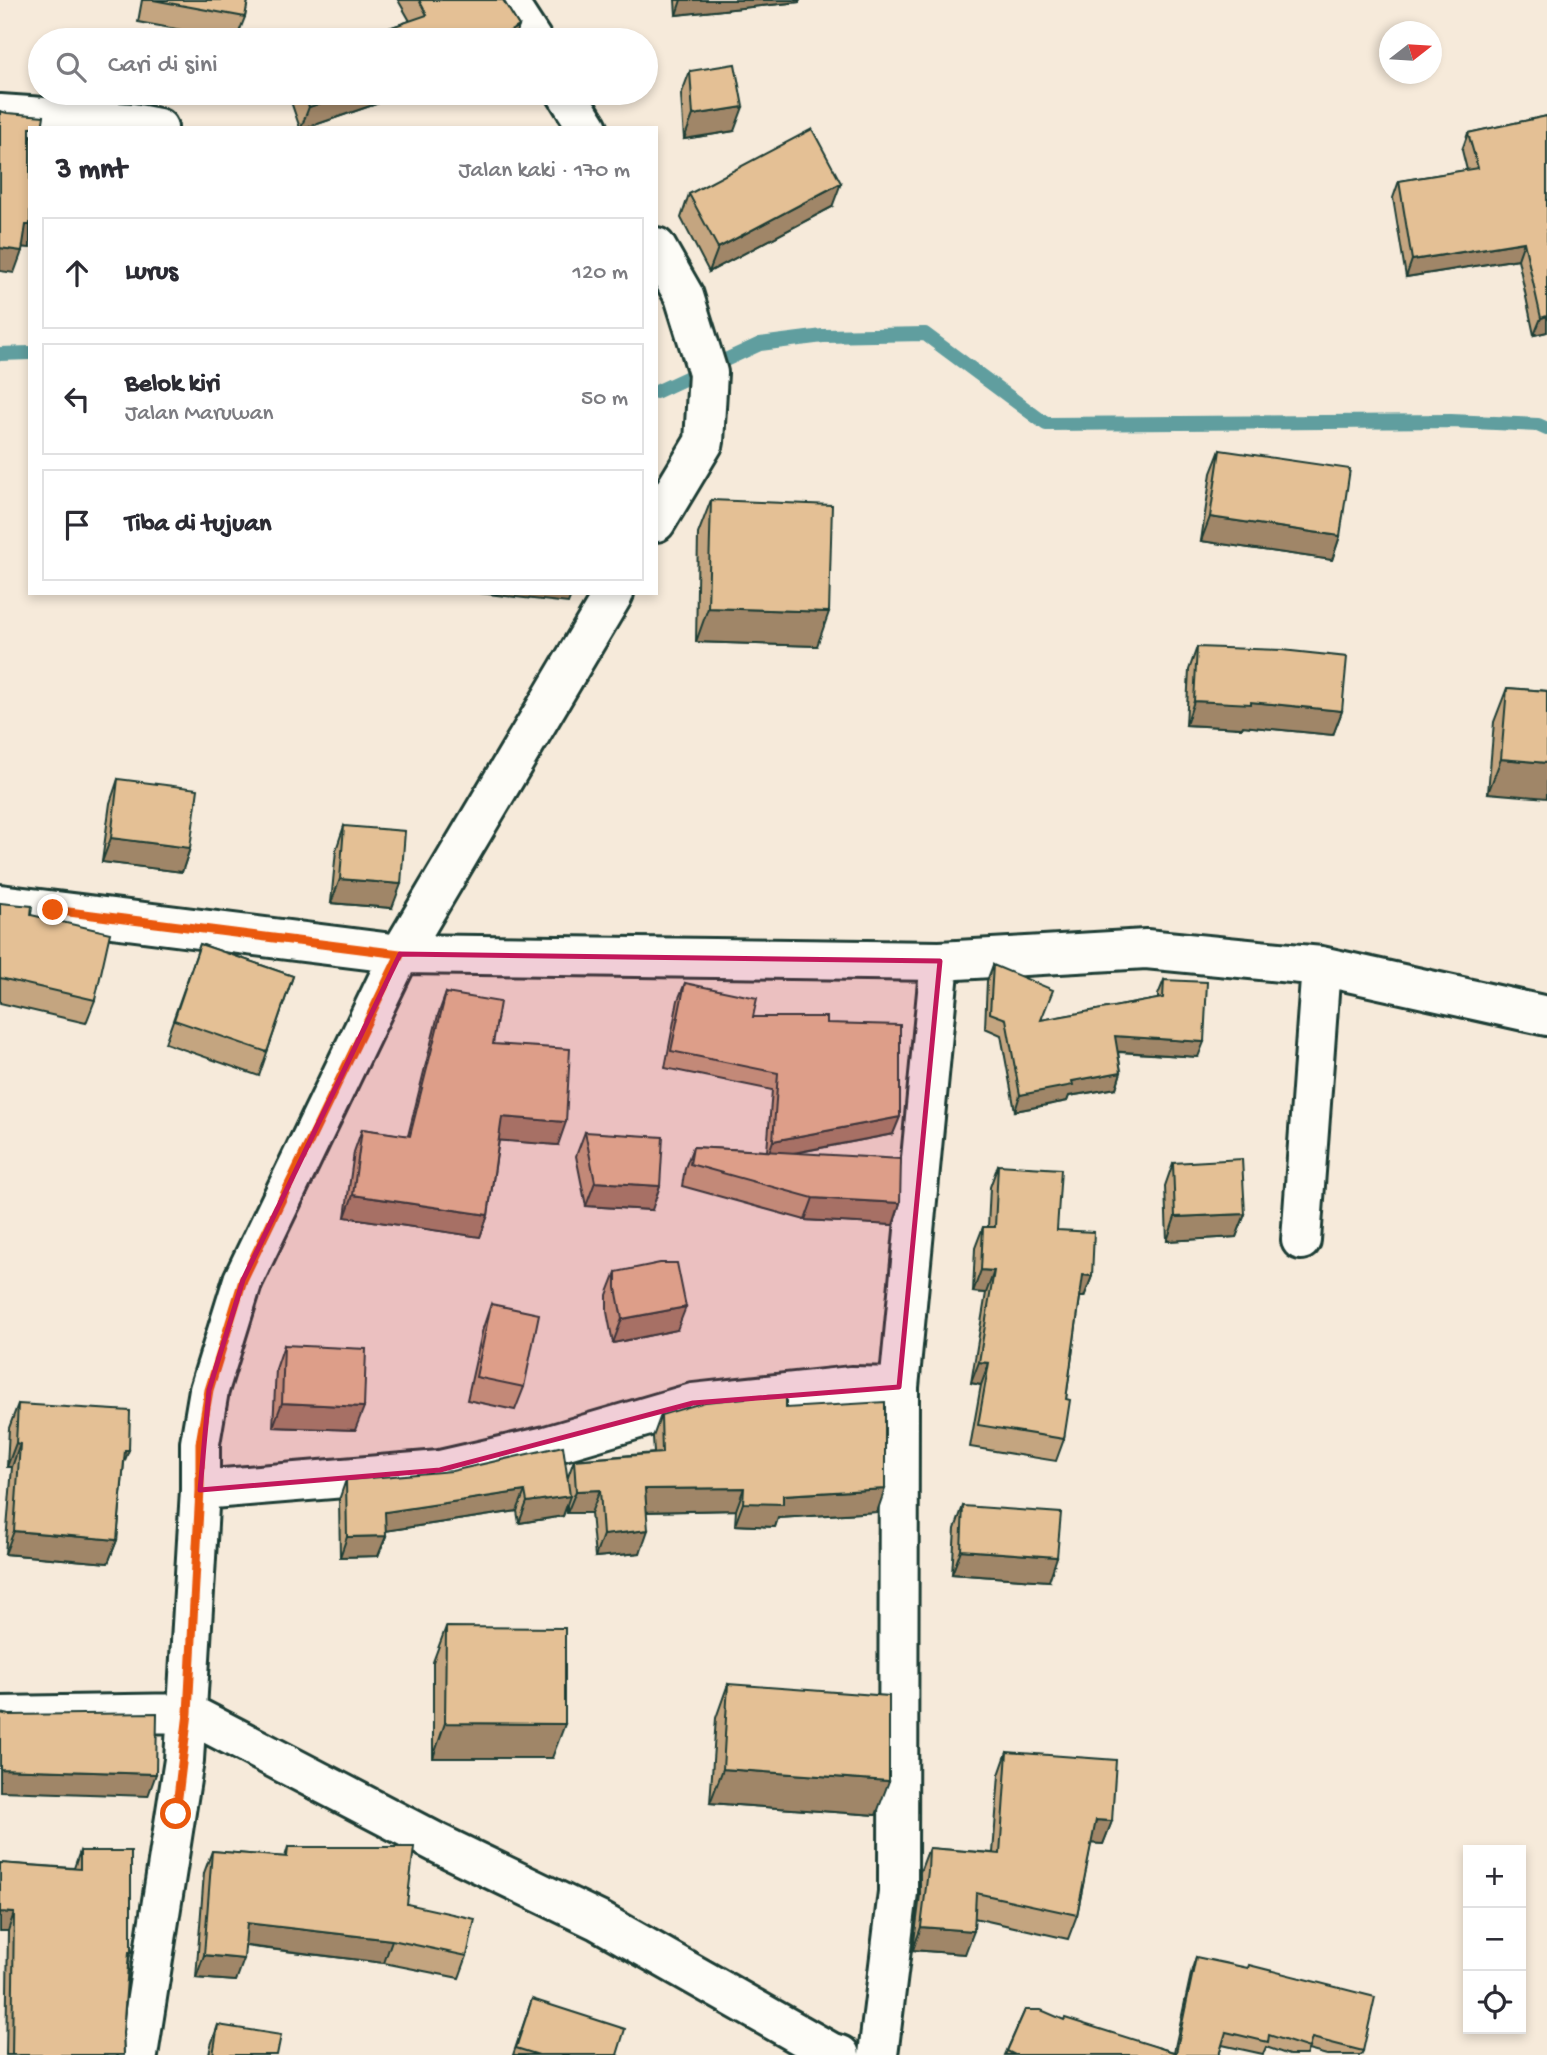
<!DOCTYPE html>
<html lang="id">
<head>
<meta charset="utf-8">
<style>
  :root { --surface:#fff; --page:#f7f7f7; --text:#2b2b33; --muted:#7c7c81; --line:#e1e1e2 }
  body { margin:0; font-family:"Gochi Hand",sans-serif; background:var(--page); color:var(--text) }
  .controls { position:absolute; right:21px; bottom:21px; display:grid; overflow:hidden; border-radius:0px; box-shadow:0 4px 10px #0003 }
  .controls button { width:63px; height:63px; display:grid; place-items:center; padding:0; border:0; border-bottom:2px solid var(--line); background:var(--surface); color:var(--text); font:35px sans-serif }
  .compass { position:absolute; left:1379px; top:21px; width:63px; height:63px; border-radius:50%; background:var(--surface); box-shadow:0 4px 10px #0003; rotate:73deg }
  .stop { position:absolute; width:21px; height:21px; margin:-16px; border:5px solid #ea580c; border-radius:50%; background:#fff }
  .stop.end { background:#ea580c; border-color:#fff; box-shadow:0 2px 7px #0008 }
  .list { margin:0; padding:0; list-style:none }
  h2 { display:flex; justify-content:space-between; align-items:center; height:91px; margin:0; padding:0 28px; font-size:30px }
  h2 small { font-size:23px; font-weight:400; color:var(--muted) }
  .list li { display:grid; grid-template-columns:46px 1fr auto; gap:21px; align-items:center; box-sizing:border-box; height:112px; margin:0 14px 14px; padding:0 14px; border:2px solid var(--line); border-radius:0px }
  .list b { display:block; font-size:26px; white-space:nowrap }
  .list p { margin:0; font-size:23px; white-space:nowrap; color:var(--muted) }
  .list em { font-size:23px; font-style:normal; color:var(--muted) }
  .icon { flex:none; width:38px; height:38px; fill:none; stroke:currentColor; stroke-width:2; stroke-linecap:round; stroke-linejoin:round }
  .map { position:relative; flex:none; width:1547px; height:2055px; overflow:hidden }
  .search { position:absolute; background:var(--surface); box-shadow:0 4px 10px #0003; left:28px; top:28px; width:630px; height:77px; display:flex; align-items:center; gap:18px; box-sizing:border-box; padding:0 24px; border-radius:38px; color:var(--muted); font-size:26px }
  .panel { position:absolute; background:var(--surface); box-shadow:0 4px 10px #0003; left:28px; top:126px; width:630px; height:469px; border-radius:0px }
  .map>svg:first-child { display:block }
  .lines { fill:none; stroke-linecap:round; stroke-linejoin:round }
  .stream { stroke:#619e9f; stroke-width:14 }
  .minor-casing { stroke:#1f3d34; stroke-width:44 }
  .minor { stroke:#fdfcf7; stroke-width:38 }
  .wall { fill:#c4a580; stroke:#1f3d34; stroke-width:2 }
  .shaded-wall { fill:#a08668; stroke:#1f3d34; stroke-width:2 }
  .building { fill:#e4c095; stroke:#1f3d34; stroke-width:2 }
  .route { stroke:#ea580c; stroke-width:9 }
  .marked { fill:#c2185b; fill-opacity:0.2; stroke:#c2185b; stroke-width:5; stroke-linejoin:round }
</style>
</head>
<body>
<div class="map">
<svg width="1547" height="2055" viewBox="0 0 1547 2055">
  <rect width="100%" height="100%" fill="#f6eada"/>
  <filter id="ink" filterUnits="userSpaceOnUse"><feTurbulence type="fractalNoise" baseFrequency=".0143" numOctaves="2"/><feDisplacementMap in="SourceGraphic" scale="14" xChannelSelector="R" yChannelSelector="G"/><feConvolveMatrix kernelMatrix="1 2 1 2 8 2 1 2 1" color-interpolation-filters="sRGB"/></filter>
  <g filter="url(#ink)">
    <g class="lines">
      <path class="stream" d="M 0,354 L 30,353
        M 656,392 L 760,344 L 823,336 L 925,334 L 1046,424 L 1451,421 L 1538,425 L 1547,429"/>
      <g class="minor-casing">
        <path id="minor" d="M 506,0 L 532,40
          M 566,93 L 588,128
          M 0,114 L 132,123 L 158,128
          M 656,247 L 684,296 L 708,373 L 704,442 L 656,522
          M 614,593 L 400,954 L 940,961 L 1146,949 L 1321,966 L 1547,1016
          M 0,904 L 400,954 L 243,1280 L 209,1390 L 200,1443 L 200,1490 L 184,1760 L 138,2055
          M 1301,1240 L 1321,966
          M 200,1490 L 440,1470 L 546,1446 L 693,1403 L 851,1386 L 899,1387
          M 0,1716 L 188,1713 L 437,1843 L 599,1921 L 830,2052 L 840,2055
          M 878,2055 L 898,1892 L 899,1387 L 940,961"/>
      </g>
      <use href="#minor" class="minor"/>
    </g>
    <path class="wall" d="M 142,0 L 248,0 L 245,17 L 236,40 L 138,22 Z
      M 398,0 L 503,0 L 519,26 L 514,40 L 354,40 L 410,21 Z
      M 675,0 L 800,0 L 799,2 L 676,15 Z
      M 690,71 L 734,131 L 684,139 L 681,95 Z
      M 288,93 L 408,93 L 306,128 L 300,128 Z
      M 1547,116 L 1547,332 L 1534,335 L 1518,259 L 1406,277 L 1393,198 L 1399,181 L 1467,170 L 1462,150 L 1468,133 Z
      M 689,194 L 832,207 L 709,272 L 681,218 Z
      M 1220,450 L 1340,536 L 1332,560 L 1201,541 L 1211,473 Z
      M 711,500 L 817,646 L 696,642 L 698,534 Z
      M 1197,647 L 1342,711 L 1333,735 L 1243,726 L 1242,728 L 1186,725 L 1189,670 Z
      M 1507,688 L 1547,691 L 1488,793 L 1494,722 Z
      M 118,779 L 190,848 L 182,872 L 102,862 L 110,803 Z
      M 344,826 L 392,908 L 331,903 L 336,850 Z
      M 0,903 L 31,915 L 95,1000 L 86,1023 L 0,1003 Z
      M 200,944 L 293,976 L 259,1076 L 165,1043 Z
      M 993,965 L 1042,1020 L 1158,999 L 1158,995 L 1164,980 L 1198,1057 L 1118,1052 L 1121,1072 L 1116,1088 L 1069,1096 L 1067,1101 L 1015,1111 L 1001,1035 L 985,1028 L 987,981 Z
      M 685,983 L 753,1017 L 827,1023 L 893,1134 L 795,1153 L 900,1203 L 893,1225 L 805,1220 L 682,1186 L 685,1168 L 693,1147 L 767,1151 L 772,1090 L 665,1068 L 678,1000 Z
      M 446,993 L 493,1044 L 558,1145 L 499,1140 L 488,1215 L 480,1237 L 345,1217 L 354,1152 L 362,1129 L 408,1136 L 438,1015 Z
      M 585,1132 L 652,1210 L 586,1206 L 576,1156 Z
      M 1173,1163 L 1245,1214 L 1236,1237 L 1167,1241 L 1165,1186 Z
      M 998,1165 L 1057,1230 L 1092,1276 L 1084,1297 L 1080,1297 L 1066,1399 L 1064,1439 L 1056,1461 L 970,1447 L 981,1385 L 971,1383 L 986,1293 L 973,1292 L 975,1248 L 983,1227 L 988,1227 L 990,1187 Z
      M 616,1272 L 677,1330 L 613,1343 L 607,1312 L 607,1295 Z
      M 491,1304 L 524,1387 L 515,1410 L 467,1400 L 483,1328 Z
      M 284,1345 L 355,1430 L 273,1427 L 276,1369 Z
      M 18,1404 L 124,1463 L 117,1540 L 108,1563 L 5,1554 L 12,1467 L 7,1467 L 9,1428 Z
      M 786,1408 L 877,1512 L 778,1518 L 775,1527 L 735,1525 L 736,1510 L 646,1512 L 640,1553 L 595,1557 L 591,1513 L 567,1513 L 567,1505 L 563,1516 L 519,1523 L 517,1511 L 385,1531 L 386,1536 L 378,1556 L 340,1557 L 339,1500 L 346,1480 L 568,1477 L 574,1460 L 654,1453 L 653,1437 L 661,1415 Z
      M 963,1506 L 1049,1581 L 952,1574 L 955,1529 Z
      M 446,1627 L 552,1758 L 433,1758 L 433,1662 Z
      M 728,1684 L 876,1815 L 710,1803 L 716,1718 Z
      M 1007,1752 L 1112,1821 L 1103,1844 L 1091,1843 L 1077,1915 L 1068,1939 L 974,1918 L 965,1954 L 913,1950 L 920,1895 L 920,1872 L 929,1848 L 993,1853 L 999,1775 Z
      M 288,1847 L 407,1904 L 467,1956 L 459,1978 L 384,1963 L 245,1946 L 236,1981 L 196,1978 L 204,1873 L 212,1851 L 285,1857 Z
      M 80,1851 L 131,1952 L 129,1959 L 123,2033 L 124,2055 L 6,2055 L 8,1931 L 0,1931 L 0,1863 L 74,1868 Z
      M 1196,1957 L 1363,2051 L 1361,2055 L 1327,2055 L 1308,2050 L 1306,2055 L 1289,2055 L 1266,2047 L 1263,2054 L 1222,2045 L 1219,2055 L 1005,2055 L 1025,2010 L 1174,2052 L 1192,1969 Z
      M 532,1999 L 617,2055 L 513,2055 Z
      M 218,2025 L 277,2055 L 209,2055 L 211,2045 Z"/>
    <path class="shaded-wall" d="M 681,0 L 800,0 L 799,2 L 676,15 Z
      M 519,26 L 514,40 L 494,40 Z
      M 351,93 L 408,93 L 306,128 L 301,128 L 309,107 Z
      M 743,107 L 734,131 L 684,139 L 693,115 Z
      M 841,183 L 832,207 L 709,272 L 718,248 Z
      M 26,225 L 30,225 L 30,248 L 17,247 Z
      M 1524,242 L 1518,259 L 1406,277 L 1412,260 Z
      M 0,248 L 22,251 L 14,273 L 0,271 Z
      M 1547,316 L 1547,332 L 1534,335 L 1541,318 Z
      M 1210,517 L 1340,536 L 1332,560 L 1201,541 Z
      M 479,593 L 572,593 L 568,603 Z
      M 708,608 L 829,612 L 817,646 L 696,642 Z
      M 1194,701 L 1251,702 L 1342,711 L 1333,735 L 1243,726 L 1242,728 L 1186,725 Z
      M 1501,759 L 1547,763 L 1547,798 L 1488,793 Z
      M 111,838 L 190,848 L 182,872 L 102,862 Z
      M 340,879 L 401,884 L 392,908 L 331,903 Z
      M 1115,1036 L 1204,1042 L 1198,1057 L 1109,1051 Z
      M 1121,1072 L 1116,1088 L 1069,1096 L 1067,1101 L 1015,1111 L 1020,1095 L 1072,1081 Z
      M 502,1117 L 566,1122 L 558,1145 L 494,1140 Z
      M 900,1117 L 893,1134 L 767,1158 L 773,1141 Z
      M 595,1182 L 660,1186 L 652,1210 L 586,1206 Z
      M 353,1195 L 488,1215 L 480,1237 L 345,1217 Z
      M 813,1198 L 900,1203 L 893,1225 L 805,1220 Z
      M 1245,1214 L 1236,1237 L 1167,1241 L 1175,1217 Z
      M 981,1270 L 994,1271 L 986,1293 L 973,1292 Z
      M 1083,1275 L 1092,1276 L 1084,1297 L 1076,1297 Z
      M 686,1307 L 677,1330 L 613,1343 L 622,1319 Z
      M 979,1362 L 989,1363 L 981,1385 L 971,1383 Z
      M 282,1403 L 364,1407 L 355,1430 L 273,1427 Z
      M 16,1443 L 20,1444 L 12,1467 L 7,1467 Z
      M 125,1450 L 129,1450 L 120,1473 Z
      M 744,1488 L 736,1510 L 636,1512 L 645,1489 Z
      M 885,1489 L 877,1512 L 778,1518 L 775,1527 L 735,1525 L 743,1503 L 783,1495 Z
      M 600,1490 L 591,1513 L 567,1513 L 576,1491 Z
      M 525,1491 L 517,1511 L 378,1532 L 385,1512 Z
      M 570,1496 L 563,1516 L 519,1523 L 527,1502 Z
      M 648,1530 L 640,1553 L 595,1557 L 603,1535 Z
      M 14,1531 L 117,1540 L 108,1563 L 5,1554 Z
      M 386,1536 L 378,1556 L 340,1557 L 347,1537 Z
      M 961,1550 L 1057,1557 L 1049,1581 L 952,1574 Z
      M 445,1723 L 565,1724 L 552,1758 L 433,1758 Z
      M 0,1769 L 156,1774 L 148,1796 L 0,1791 Z
      M 723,1769 L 889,1781 L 876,1815 L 710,1803 Z
      M 1096,1820 L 1112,1821 L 1103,1844 L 1088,1843 Z
      M 0,1912 L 14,1913 L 8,1931 L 0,1931 Z
      M 247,1923 L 392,1940 L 384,1963 L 239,1945 Z
      M 921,1927 L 974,1931 L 965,1954 L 913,1950 Z
      M 204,1955 L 244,1959 L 236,1981 L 196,1978 Z"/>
    <path class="building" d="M 153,0 L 248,0 L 245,17 Z
      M 419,0 L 503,0 L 519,26 L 494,40 L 354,40 L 427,15 Z
      M 735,64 L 743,107 L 693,115 L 690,71 Z
      M 304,93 L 351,93 L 309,107 Z
      M 0,111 L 7,113 L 44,116 L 42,128 L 30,128 L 30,225 L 26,225 L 22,251 L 0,248 Z
      M 1547,116 L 1547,316 L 1541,318 L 1524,242 L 1412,260 L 1399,181 L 1478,168 L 1468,133 Z
      M 812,129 L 841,183 L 718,248 L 689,194 Z
      M 1220,450 L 1350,469 L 1340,536 L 1210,517 Z
      M 711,500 L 832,505 L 829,612 L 708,608 Z
      M 1197,647 L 1282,650 L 1347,657 L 1342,711 L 1251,702 L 1251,704 L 1194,701 Z
      M 1507,688 L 1547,691 L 1547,763 L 1501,759 Z
      M 118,779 L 198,789 L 190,848 L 111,838 Z
      M 344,826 L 405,831 L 401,884 L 340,879 Z
      M 0,903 L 32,906 L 31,915 L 110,933 L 95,1000 L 0,978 Z
      M 200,944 L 293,976 L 267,1052 L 174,1020 Z
      M 993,965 L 1053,990 L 1041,1020 L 1163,998 L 1164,980 L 1207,982 L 1204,1042 L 1115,1036 L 1121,1072 L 1072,1081 L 1073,1085 L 1020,1095 L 1006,1019 L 990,1013 Z
      M 685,983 L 757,998 L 753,1017 L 827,1017 L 827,1023 L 900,1025 L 900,1117 L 773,1141 L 778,1073 L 671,1051 Z
      M 446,993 L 500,1002 L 493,1044 L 570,1049 L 566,1122 L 502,1117 L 488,1215 L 353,1195 L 362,1129 L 410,1136 Z
      M 585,1132 L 663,1137 L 660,1186 L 595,1182 Z
      M 693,1147 L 901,1159 L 900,1203 L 813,1198 L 690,1164 Z
      M 1242,1159 L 1245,1214 L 1175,1217 L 1173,1163 Z
      M 998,1165 L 1061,1169 L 1057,1230 L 1094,1232 L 1092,1276 L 1083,1275 L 1066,1399 L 1070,1400 L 1064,1439 L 978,1425 L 989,1363 L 979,1362 L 994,1271 L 981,1270 L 983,1227 L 995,1227 Z
      M 660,1263 L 677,1263 L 686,1307 L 622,1319 L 616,1288 L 616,1272 Z
      M 491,1304 L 539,1314 L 524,1387 L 476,1377 Z
      M 284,1345 L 366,1349 L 364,1407 L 282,1403 Z
      M 765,1396 L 786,1396 L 786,1408 L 885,1402 L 885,1489 L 783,1495 L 783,1504 L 743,1503 L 744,1488 L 645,1489 L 648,1530 L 603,1535 L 600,1490 L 576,1491 L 574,1460 L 662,1453 L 661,1415 L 705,1402 Z
      M 18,1404 L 130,1411 L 129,1450 L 125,1450 L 117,1540 L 14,1531 L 20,1444 L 16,1443 Z
      M 563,1446 L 570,1496 L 527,1502 L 525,1491 L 385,1512 L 386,1536 L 347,1537 L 346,1480 L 452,1471 Z
      M 963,1506 L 1061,1513 L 1057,1557 L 961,1550 Z
      M 446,1627 L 565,1628 L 565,1724 L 445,1723 Z
      M 728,1684 L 889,1696 L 889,1781 L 723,1769 Z
      M 0,1713 L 9,1715 L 157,1713 L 156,1774 L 0,1769 Z
      M 1007,1752 L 1116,1760 L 1112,1821 L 1096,1820 L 1077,1915 L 976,1893 L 974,1931 L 921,1927 L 928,1871 L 929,1848 L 1000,1854 Z
      M 288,1847 L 414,1847 L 407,1904 L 475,1919 L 467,1956 L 392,1940 L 247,1923 L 244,1959 L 204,1955 L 212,1851 L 287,1857 Z
      M 80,1851 L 131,1851 L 131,1952 L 129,1952 L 123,2033 L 124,2055 L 12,2055 L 14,1913 L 0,1912 L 0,1863 L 80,1869 Z
      M 1196,1957 L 1248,1968 L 1249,1965 L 1375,1997 L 1363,2051 L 1312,2038 L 1309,2048 L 1269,2035 L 1268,2042 L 1226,2032 L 1219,2055 L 1015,2055 L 1007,2051 L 1025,2010 L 1041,2010 L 1064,2020 L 1065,2018 L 1176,2053 Z
      M 532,1999 L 625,2029 L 617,2055 L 539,2055 L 516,2048 Z
      M 218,2025 L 281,2035 L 277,2055 L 213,2055 Z"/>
  </g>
  <g class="lines" filter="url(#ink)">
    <path class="route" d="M 53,910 L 400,954 L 243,1280 L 209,1390 L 200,1443 L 200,1490 L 188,1713 L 176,1814"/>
  </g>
  <path class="marked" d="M 400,954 L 940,961 L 899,1387 L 693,1403 L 440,1470 L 200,1490 L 209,1390 L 243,1280 Z"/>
</svg>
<div class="controls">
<button>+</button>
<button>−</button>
<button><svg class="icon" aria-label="locate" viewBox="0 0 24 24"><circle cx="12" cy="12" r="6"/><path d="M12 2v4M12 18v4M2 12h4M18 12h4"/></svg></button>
</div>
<svg class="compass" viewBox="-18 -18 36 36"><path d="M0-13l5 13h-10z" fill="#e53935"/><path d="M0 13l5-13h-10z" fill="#7c7c81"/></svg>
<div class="stop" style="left:176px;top:1814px"></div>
<div class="stop end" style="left:53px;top:910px"></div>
<div class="search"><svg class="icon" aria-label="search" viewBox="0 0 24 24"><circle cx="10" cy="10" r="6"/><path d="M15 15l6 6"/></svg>Cari di sini</div>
<section class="panel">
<h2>3 mnt<small>Jalan kaki · 170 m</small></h2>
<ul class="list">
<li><svg class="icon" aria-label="ahead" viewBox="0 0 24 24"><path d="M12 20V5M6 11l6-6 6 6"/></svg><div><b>Lurus</b></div><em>120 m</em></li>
<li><svg class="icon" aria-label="left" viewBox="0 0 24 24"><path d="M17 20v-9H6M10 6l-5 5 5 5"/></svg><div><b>Belok kiri</b><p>Jalan Maruwan</p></div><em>50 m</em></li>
<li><svg class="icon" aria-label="arrive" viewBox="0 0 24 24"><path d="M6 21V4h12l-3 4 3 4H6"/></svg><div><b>Tiba di tujuan</b></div></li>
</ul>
</section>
</div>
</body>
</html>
